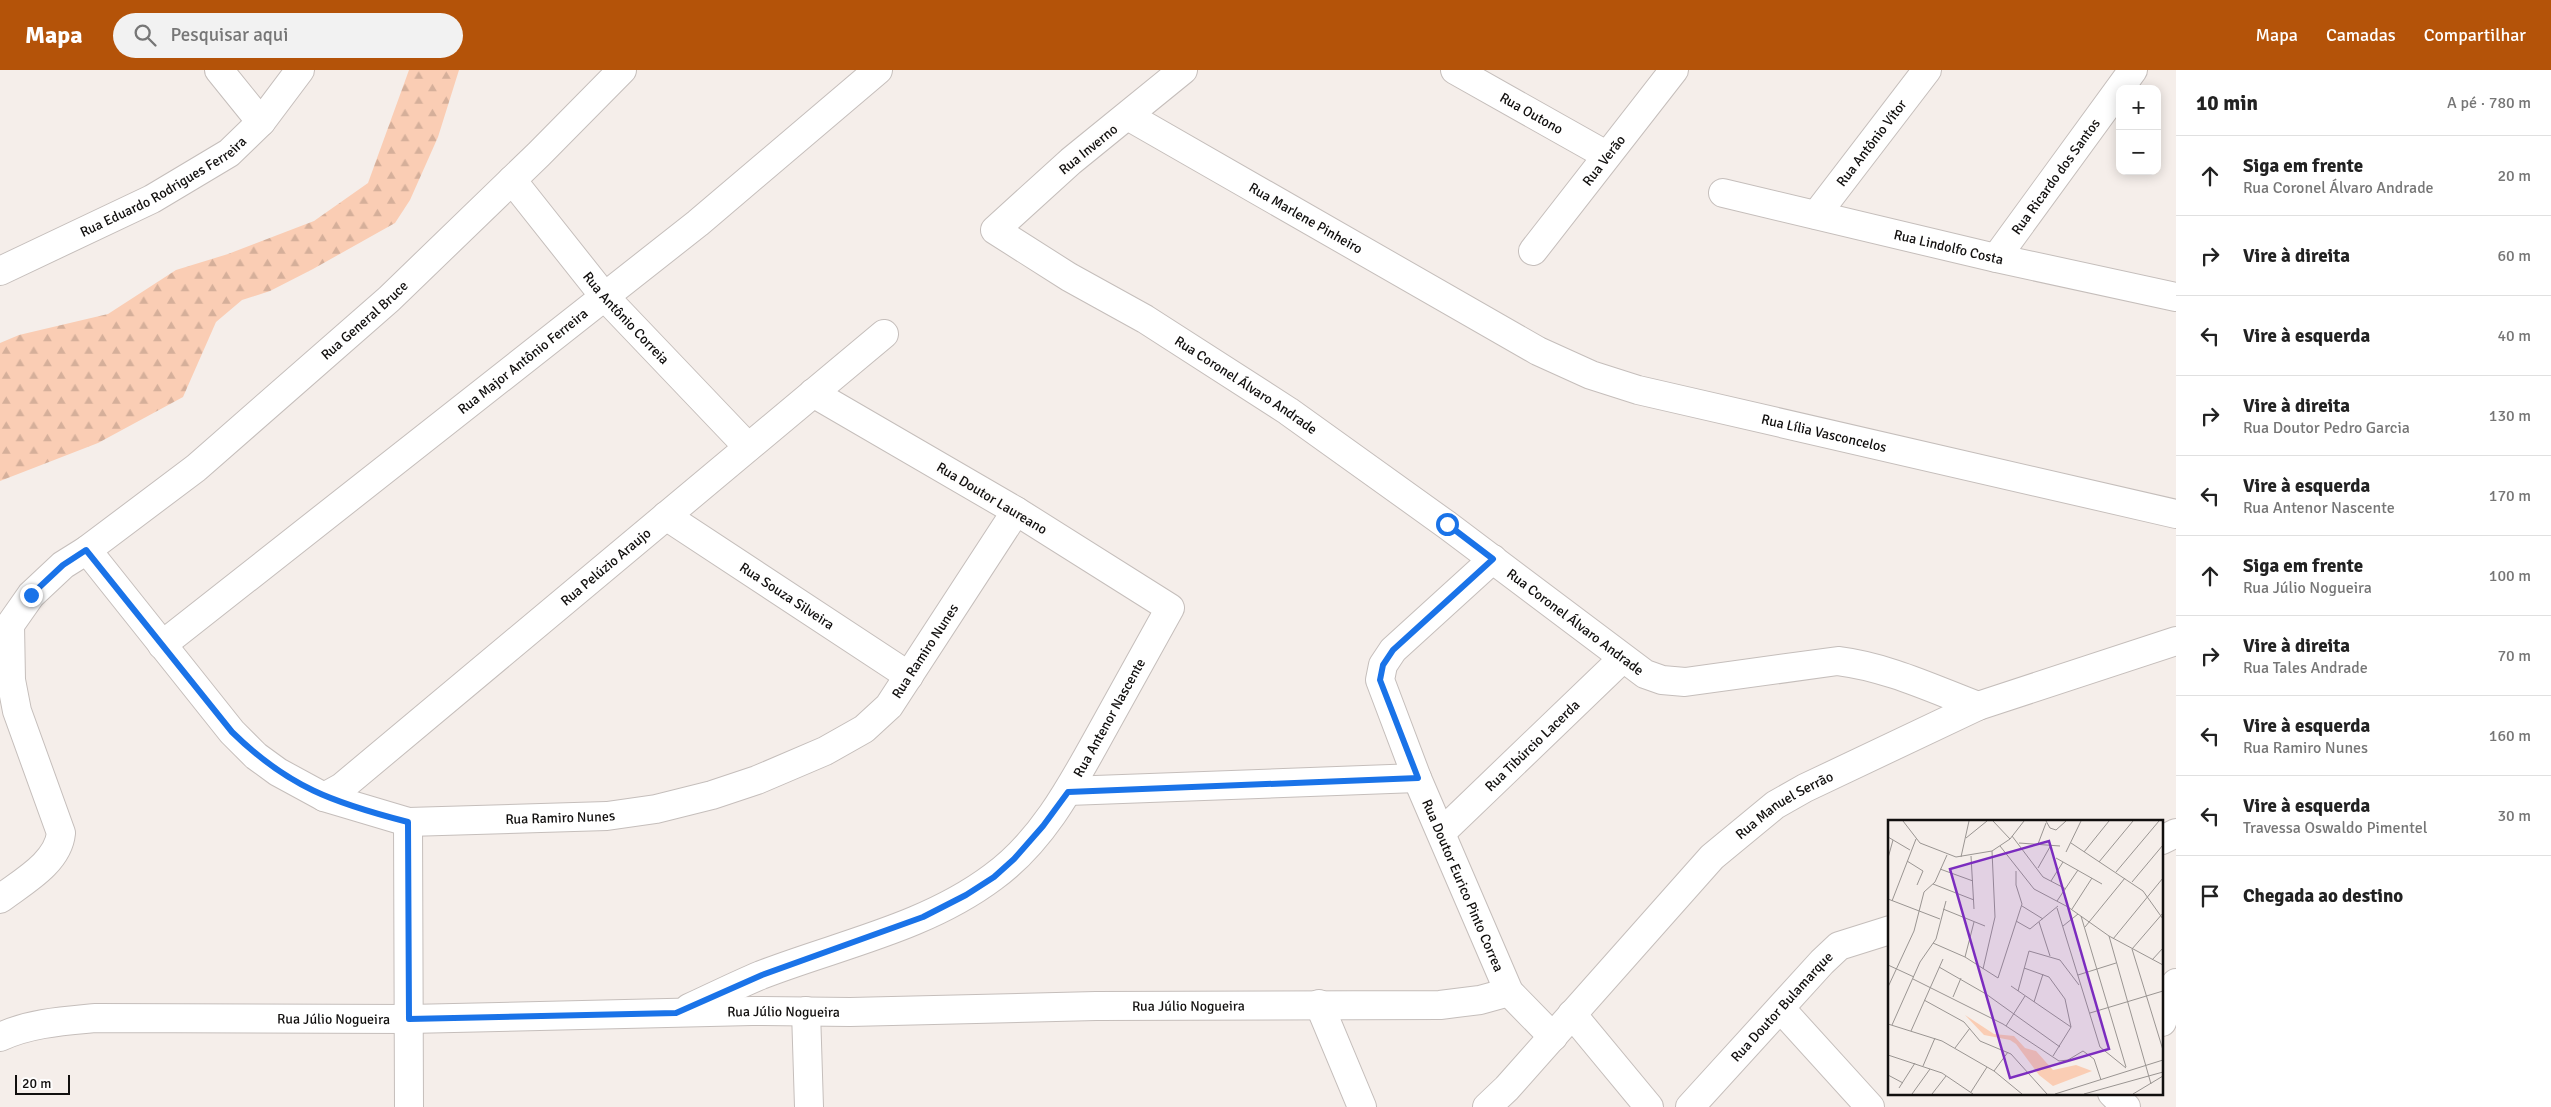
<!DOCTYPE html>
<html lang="pt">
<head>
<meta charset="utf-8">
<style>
  :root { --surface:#fff; --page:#f2f2f2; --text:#222; --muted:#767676; --line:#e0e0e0; --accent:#b45309 }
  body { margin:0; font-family:Signika,sans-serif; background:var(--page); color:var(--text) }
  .controls { position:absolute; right:15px; top:15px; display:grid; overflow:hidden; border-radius:10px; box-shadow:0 2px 12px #0003 }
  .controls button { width:45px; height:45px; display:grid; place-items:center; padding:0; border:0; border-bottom:1px solid var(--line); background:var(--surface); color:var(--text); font:25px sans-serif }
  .scale { position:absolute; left:15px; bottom:12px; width:55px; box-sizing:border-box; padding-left:5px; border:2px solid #110f0e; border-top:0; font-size:14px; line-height:18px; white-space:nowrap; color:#110f0e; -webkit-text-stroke:4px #fefdfc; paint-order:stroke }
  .stop { position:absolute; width:15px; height:15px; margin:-11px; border:4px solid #1a73e8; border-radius:50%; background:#fff }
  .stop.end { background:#1a73e8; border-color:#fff; box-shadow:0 1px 5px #0008 }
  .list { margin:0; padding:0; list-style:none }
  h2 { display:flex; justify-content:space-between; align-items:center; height:65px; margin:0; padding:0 20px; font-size:21px }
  h2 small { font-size:16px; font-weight:400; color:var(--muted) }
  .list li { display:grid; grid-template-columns:32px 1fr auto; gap:15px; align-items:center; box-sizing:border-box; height:80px; padding:0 20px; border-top:1px solid var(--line) }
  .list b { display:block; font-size:19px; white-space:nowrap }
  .list p { margin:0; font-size:16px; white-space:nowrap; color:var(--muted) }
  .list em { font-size:16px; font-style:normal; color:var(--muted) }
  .icon { flex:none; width:28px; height:28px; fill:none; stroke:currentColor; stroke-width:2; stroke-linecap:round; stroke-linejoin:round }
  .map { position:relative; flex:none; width:2176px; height:1037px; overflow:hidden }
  header { display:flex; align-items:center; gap:30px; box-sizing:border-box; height:70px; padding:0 25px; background:var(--accent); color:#fff }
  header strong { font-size:24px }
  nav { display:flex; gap:28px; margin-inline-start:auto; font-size:18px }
  .search { width:350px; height:45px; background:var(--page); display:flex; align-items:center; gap:12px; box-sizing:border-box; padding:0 18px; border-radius:28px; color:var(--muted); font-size:19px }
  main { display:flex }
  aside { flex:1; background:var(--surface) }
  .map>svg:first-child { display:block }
  .forest { fill:url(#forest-firs) }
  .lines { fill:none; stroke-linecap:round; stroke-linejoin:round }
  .minor-casing { stroke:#c5bebb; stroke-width:30 }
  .minor { stroke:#fff; stroke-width:28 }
  .route { stroke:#1a73e8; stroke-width:6 }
  .labels { text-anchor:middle; stroke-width:4.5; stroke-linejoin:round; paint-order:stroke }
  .street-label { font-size:14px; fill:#110f0e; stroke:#fefdfc }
  .inset-road { fill:none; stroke:#9a9592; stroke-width:1 }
  .view { fill:#7b2cbf; fill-opacity:0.15; stroke:#7b2cbf; stroke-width:2.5 }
  .inset-edge { fill:none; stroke:#110f0e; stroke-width:2.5 }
</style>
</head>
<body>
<header>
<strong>Mapa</strong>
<div class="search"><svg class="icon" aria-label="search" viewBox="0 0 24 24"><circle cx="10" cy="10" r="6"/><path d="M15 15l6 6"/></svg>Pesquisar aqui</div>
<nav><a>Mapa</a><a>Camadas</a><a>Compartilhar</a></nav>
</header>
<main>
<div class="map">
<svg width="2176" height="1037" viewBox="0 0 2176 1037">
  <defs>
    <pattern id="forest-firs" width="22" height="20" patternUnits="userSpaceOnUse" patternTransform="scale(1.25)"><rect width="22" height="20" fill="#facdb4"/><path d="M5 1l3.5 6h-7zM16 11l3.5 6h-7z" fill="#d5af9a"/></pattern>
  </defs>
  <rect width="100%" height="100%" fill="#f5eeea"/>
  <path class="forest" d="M 409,0 L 459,0 L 438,67 L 410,130 L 395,153 L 313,199 L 270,221 L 242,230 L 216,252 L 183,327 L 98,373 L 0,411 L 0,273 L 19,265 L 108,244 L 176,200 L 228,184 L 314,151 L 368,113 Z"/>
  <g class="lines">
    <g class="minor-casing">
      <g id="minor">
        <path d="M 219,0 L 261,52"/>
        <path id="s1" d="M 1183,0 L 1071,91 L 995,160 L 1069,207 L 1145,249 L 1288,341 L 1447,455 L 1645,604 L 1662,610 L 1685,612 L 1838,591 C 1887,597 1933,619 1978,636"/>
        <path id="s2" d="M 1455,0 L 1606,85"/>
        <path id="s3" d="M 1128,46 L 1538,281 L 1591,305 L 1638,320 L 2176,444"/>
        <path id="s4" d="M 512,110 L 604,226 L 748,377"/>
        <path id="s5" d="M 1723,123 L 1996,188 L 2176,227"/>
        <path id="s6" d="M 1816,145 L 1927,0"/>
        <path id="s7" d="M 1533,181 L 1674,0"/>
        <path id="s8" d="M 1996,188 L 2133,0"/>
        <path id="s9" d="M 0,201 L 152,129 L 229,83 L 261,52 L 300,0"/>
        <path id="s10" d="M 666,446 L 909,606"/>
        <path id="s11" d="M 87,480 L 232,662 L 256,686 L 278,702 L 324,727 L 408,752 L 607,746 L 656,739 L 712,725 L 757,710 L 825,681 L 864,659 L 889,636 L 1016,441"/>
        <path id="s12" d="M 1493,489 L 1393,580 L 1383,595 L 1380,610 L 1417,708 L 1509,922 L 1553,967"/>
        <path id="s13" d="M 162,575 L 698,153 L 878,0"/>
        <path d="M 1068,721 L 1417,708"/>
        <path id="s14" d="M 324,727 L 342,717 L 884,264"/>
        <path d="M 408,752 L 409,1037"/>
        <path id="s15" d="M 1442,762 L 1622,589"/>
        <path d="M 2162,770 L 2176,763"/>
        <path id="s16" d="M 0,829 C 22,812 58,793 61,763 L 17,641 L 11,610 L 10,555 L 31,525 L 63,495 L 87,480 L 196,398 L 389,229 L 539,84 L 622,0"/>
        <path d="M 1319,934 L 1362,1037"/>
        <path id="s17" d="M 689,938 C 713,927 737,915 761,905 C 838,875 925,858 993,807 C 1044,770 1074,711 1104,657 C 1126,617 1148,577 1170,538 L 1016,441 L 813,323"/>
        <path d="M 1781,939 L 1870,1037"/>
        <path d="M 806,941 L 809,1037"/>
        <path d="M 1572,944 L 1649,1037"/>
        <path d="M 2162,952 L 2176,913"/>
        <path id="s18" d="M 0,967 C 30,953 64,951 96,948 L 409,949 L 752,941 L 850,942 L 1096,936 L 1440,935 L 1480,930 L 1509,922"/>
        <path d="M 2112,1023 L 2126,1037"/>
        <path id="s19" d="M 1487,1037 L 1507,1018 L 1712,787 L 1775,735 L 1805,718 L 1978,636 L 2176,571"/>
        <path id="s20" d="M 1690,1037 L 1822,892 L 1839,876 L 1890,860"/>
      </g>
    </g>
    <use href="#minor" class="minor"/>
  </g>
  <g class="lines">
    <path class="route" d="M 31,525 L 63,495 L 86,480 L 232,662 C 288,717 334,733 408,752 L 409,949 L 676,943 L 762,905 L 923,847 L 966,825 L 994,807 L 1014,789 L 1043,756 L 1068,722 L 1418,708 L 1380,610 L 1383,595 L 1393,580 L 1493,489 L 1447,454"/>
  </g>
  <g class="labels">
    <g class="street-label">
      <text dy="5" stroke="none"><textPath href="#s2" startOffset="88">Rua Outono</textPath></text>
      <text dy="5" stroke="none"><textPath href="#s6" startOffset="91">Rua Antônio Vítor</textPath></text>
      <text transform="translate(1088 79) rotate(-39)" y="5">Rua Inverno</text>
      <text dy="5" stroke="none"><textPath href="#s7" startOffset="115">Rua Verão</textPath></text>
      <text dy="5" stroke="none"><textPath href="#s8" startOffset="101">Rua Ricardo dos Santos</textPath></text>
      <text dy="5" stroke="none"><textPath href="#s9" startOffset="184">Rua Eduardo Rodrigues Ferreira</textPath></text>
      <text dy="5" stroke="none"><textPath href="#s3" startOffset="205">Rua Marlene Pinheiro</textPath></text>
      <text dy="5" stroke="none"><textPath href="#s5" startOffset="232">Rua Lindolfo Costa</textPath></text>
      <text dy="5" stroke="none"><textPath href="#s4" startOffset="179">Rua Antônio Correia</textPath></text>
      <text dy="5" stroke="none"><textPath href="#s16" startOffset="778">Rua General Bruce</textPath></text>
      <text dy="5" stroke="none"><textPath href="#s13" startOffset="459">Rua Major Antônio Ferreira</textPath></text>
      <text dy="5" stroke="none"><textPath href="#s1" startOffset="542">Rua Coronel Álvaro Andrade</textPath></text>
      <text dy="5" stroke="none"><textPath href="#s3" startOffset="771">Rua Lília Vasconcelos</textPath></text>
      <text transform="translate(992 428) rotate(31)" y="5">Rua Doutor Laureano</text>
      <text dy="5" stroke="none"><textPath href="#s14" startOffset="364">Rua Pelúzio Araujo</textPath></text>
      <text dy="5" stroke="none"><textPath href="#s10" startOffset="145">Rua Souza Silveira</textPath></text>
      <text dy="5" stroke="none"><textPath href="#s1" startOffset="948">Rua Coronel Álvaro Andrade</textPath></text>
      <text dy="5" stroke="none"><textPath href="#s11" startOffset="1006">Rua Ramiro Nunes</textPath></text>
      <text dy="5" stroke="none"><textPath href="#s17" startOffset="531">Rua Antenor Nascente</textPath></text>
      <text dy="5" stroke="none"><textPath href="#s15" startOffset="125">Rua Tibúrcio Lacerda</textPath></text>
      <text dy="5" stroke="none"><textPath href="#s19" startOffset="426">Rua Manuel Serrão</textPath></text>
      <text dy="5" stroke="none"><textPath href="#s11" startOffset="586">Rua Ramiro Nunes</textPath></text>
      <text dy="5" stroke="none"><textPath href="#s12" startOffset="390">Rua Doutor Eurico Pinto Correa</textPath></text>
      <text dy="5" stroke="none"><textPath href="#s18" startOffset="1191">Rua Júlio Nogueira</textPath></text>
      <text dy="5" stroke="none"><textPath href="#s20" startOffset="136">Rua Doutor Bulamarque</textPath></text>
      <text dy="5" stroke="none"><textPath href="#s18" startOffset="786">Rua Júlio Nogueira</textPath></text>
      <text dy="5" stroke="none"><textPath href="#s18" startOffset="336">Rua Júlio Nogueira</textPath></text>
    </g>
  </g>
  <g transform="translate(1888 750)">
    <rect width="275" height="275" fill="#f5eeea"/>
    <path d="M 77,195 L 106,214 L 126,216 L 137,228 L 148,231 L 165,250 L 188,245 L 204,251 L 165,266 L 151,255 L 128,224 L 122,220 L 96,215 Z" fill="#facdb4"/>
    <path class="inset-road" d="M 15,1 L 32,23 L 68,37 L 104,31 L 122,19 L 136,1M 105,1 L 122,19M 158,1 L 162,8 L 168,10 L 178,1M 124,16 L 155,57 L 178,69M 0,17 L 22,30M 78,18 L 99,1M 131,23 L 172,26M 183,23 L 255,71 L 275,99M 150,24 L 158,3M 112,26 L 146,69 L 180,87 L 221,116 L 275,145M 178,32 L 193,1M 196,32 L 221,1M 83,36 L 86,89M 73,37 L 81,1M 0,38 L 5,20M 168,38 L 214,64M 19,41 L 35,51 L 29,65M 211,42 L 245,1M 150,48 L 163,25M 52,49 L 85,61M 228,52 L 271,1M 163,61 L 175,42M 244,62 L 275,25M 45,64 L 86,80M 0,79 L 52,99M 4,81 L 28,19M 169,81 L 190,50M 134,86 L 155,99M 169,88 L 212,227 L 238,248M 55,89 L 97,106M 184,89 L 204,58M 275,93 L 244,129 L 275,230M 193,96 L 238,247M 128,101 L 142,109 L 170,86M 151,102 L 162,136M 175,106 L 190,94M 197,107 L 237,58M 221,116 L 263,264M 225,119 L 275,58M 45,123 L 77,137 L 110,158 L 134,84 L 128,65 L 128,51M 77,137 L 86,102M 264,140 L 275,128M 0,145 L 26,157M 51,147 L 98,174 L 172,227M 136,148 L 161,157 L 177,179 L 183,207 L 165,236M 95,149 L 107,97 L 104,31M 190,155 L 228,143M 25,159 L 115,204 L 171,241 L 180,240 L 195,231 L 206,239 L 213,260M 123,166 L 183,207M 0,167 L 26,111 L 36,72 L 47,62 L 59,35M 130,171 L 141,131 L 172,140 L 191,165M 65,177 L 73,158M 36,180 L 76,202 L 92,221 L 123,234 L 159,274M 146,182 L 155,154M 202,193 L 275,171M 0,204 L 54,221 L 106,251 L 134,274M 4,205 L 32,142 L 48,119 L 58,81M 118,206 L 137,176M 23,211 L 55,139M 67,228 L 82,208M 0,235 L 54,253 L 85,274M 35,246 L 47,218M 106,251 L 120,232M 0,255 L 15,263M 11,268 L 27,243M 83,272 L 99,247M 24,274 L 42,249M 44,274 L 58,256M 167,274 L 275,240M 196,274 L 275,252M 245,274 L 275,256"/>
    <path class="view" d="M 161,21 L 221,229 L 122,258 L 62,49 Z"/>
    <rect width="275" height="275" class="inset-edge"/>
  </g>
</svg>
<div class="controls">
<button>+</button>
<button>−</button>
</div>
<div class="scale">20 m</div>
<div class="stop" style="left:1447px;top:454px"></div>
<div class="stop end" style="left:31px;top:525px"></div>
</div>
<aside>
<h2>10 min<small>A pé · 780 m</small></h2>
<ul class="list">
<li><svg class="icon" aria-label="ahead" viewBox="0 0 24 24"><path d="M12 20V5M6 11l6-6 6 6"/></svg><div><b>Siga em frente</b><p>Rua Coronel Álvaro Andrade</p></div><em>20 m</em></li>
<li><svg class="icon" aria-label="right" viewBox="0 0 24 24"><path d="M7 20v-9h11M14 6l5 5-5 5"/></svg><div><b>Vire à direita</b></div><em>60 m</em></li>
<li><svg class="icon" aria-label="left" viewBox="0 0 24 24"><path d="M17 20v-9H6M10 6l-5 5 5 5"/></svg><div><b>Vire à esquerda</b></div><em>40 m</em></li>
<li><svg class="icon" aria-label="right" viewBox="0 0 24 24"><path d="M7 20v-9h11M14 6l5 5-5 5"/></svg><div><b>Vire à direita</b><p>Rua Doutor Pedro Garcia</p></div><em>130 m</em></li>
<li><svg class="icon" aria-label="left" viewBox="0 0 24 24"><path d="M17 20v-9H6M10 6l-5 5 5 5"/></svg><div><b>Vire à esquerda</b><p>Rua Antenor Nascente</p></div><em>170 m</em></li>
<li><svg class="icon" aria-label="ahead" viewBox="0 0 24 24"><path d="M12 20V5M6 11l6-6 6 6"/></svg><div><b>Siga em frente</b><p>Rua Júlio Nogueira</p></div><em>100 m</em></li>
<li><svg class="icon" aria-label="right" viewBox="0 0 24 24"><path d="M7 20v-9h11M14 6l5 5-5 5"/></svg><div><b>Vire à direita</b><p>Rua Tales Andrade</p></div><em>70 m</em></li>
<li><svg class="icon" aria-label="left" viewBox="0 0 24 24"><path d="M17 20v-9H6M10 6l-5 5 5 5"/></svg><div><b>Vire à esquerda</b><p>Rua Ramiro Nunes</p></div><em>160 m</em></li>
<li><svg class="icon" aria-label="left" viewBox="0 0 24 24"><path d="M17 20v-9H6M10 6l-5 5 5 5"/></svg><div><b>Vire à esquerda</b><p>Travessa Oswaldo Pimentel</p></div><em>30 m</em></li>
<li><svg class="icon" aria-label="arrive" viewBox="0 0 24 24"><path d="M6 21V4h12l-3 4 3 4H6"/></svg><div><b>Chegada ao destino</b></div></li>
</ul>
</aside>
</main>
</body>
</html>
